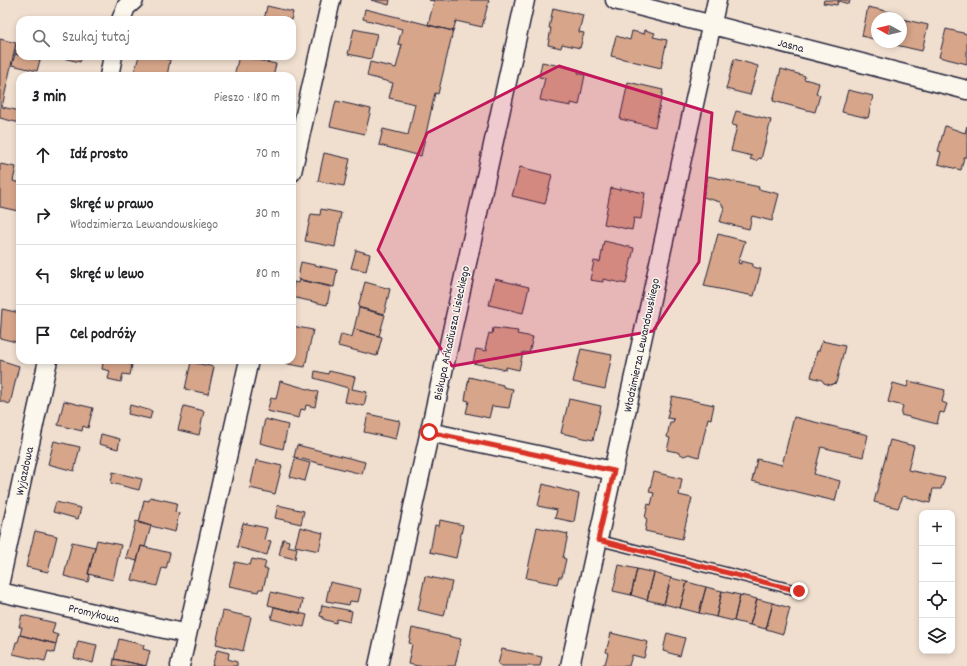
<!DOCTYPE html>
<html lang="pl">
<head>
<meta charset="utf-8">
<style>
  :root { --surface:#fff; --page:#f6f6f6; --text:#202124; --muted:#757577; --line:#e0e0e0 }
  body { margin:0; font-family:Dekko,sans-serif; background:var(--page); color:var(--text) }
  .controls { position:absolute; right:12px; bottom:12px; display:grid; overflow:hidden; border-radius:8px; box-shadow:0 2px 6px #0003 }
  .controls button { width:36px; height:36px; display:grid; place-items:center; padding:0; border:0; border-bottom:1px solid var(--line); background:var(--surface); color:var(--text); font:20px sans-serif }
  .compass { position:absolute; left:871px; top:12px; width:36px; height:36px; border-radius:50%; background:var(--surface); box-shadow:0 2px 6px #0003; rotate:278deg }
  .stop { position:absolute; width:12px; height:12px; margin:-9px; border:3px solid #d93025; border-radius:50%; background:#fff }
  .stop.end { background:#d93025; border-color:#fff; box-shadow:0 1px 4px #0008 }
  .list { margin:0; padding:0; list-style:none }
  h2 { display:flex; justify-content:space-between; align-items:center; height:52px; margin:0; padding:0 16px; font-size:17px }
  h2 small { font-size:13px; font-weight:400; color:var(--muted) }
  .list li { display:grid; grid-template-columns:26px 1fr auto; gap:12px; align-items:center; box-sizing:border-box; height:60px; padding:0 16px; border-top:1px solid var(--line) }
  .list b { display:block; font-size:15px; white-space:nowrap }
  .list p { margin:0; font-size:13px; white-space:nowrap; color:var(--muted) }
  .list em { font-size:13px; font-style:normal; color:var(--muted) }
  .icon { flex:none; width:22px; height:22px; fill:none; stroke:currentColor; stroke-width:2; stroke-linecap:round; stroke-linejoin:round }
  .map { position:relative; flex:none; width:967px; height:666px; overflow:hidden }
  .search { position:absolute; background:var(--surface); box-shadow:0 2px 6px #0003; left:16px; top:16px; width:280px; height:44px; display:flex; align-items:center; gap:10px; box-sizing:border-box; padding:0 14px; border-radius:12px; color:var(--muted); font-size:15px }
  .panel { position:absolute; background:var(--surface); box-shadow:0 2px 6px #0003; left:16px; top:72px; width:280px; height:292px; border-radius:12px }
  .map>svg:first-child { display:block }
  .building { fill:#d7a68a; stroke:#22223b }
  .lines { fill:none; stroke-linecap:round; stroke-linejoin:round }
  .lane-casing { stroke:#22223b; stroke-width:12 }
  .street-casing { stroke:#22223b; stroke-width:21 }
  .lane { stroke:#fbf7ec; stroke-width:9 }
  .street { stroke:#fbf7ec; stroke-width:18 }
  .route { stroke:#d93025; stroke-width:5 }
  .marked { fill:#c2185b; fill-opacity:0.2; stroke:#c2185b; stroke-width:3; stroke-linejoin:round }
  .labels { text-anchor:middle; stroke-width:3; stroke-linejoin:round; paint-order:stroke }
  .street-label { font-size:12px; fill:#22223b; stroke:#fbf7ec }
</style>
</head>
<body>
<div class="map">
<svg width="967" height="666" viewBox="0 0 967 666">
  <rect width="100%" height="100%" fill="#f0dfcf"/>
  <filter id="ink" filterUnits="userSpaceOnUse"><feTurbulence type="fractalNoise" baseFrequency=".025" numOctaves="2"/><feDisplacementMap in="SourceGraphic" scale="8" xChannelSelector="R" yChannelSelector="G"/><feConvolveMatrix kernelMatrix="1 2 1 2 8 2 1 2 1" color-interpolation-filters="sRGB"/></filter>
  <g filter="url(#ink)">
    <path class="building" d="M 371,0 L 390,0 L 389,5 Z
      M 429,0 L 489,0 L 482,27 L 456,21 L 453,31 L 428,25 L 434,1 Z
      M 824,0 L 850,0 L 849,4 L 838,1 L 837,5 L 823,3 Z
      M 267,6 L 293,12 L 291,20 L 264,20 Z
      M 868,7 L 895,13 L 894,18 L 877,18 L 877,40 L 862,36 Z
      M 553,8 L 583,15 L 579,32 L 584,33 L 580,48 L 562,44 L 561,48 L 548,45 L 551,28 L 549,28 Z
      M 365,9 L 453,31 L 438,94 L 435,93 L 421,156 L 379,145 L 383,129 L 408,135 L 415,104 L 389,98 L 393,83 L 367,76 L 370,62 L 396,68 L 402,45 L 398,44 L 402,29 L 363,19 Z
      M 902,19 L 928,25 L 922,51 L 896,45 L 897,42 L 901,42 Z
      M 354,29 L 377,34 L 371,59 L 348,54 Z
      M 946,29 L 967,34 L 967,64 L 939,57 Z
      M 645,30 L 655,33 L 653,37 L 667,40 L 661,68 L 611,56 L 616,36 L 630,40 L 632,31 L 644,34 Z
      M 0,39 L 16,43 L 2,107 L 20,111 L 20,123 L 0,118 Z
      M 18,40 L 20,40 L 20,55 L 15,54 Z
      M 15,54 L 40,60 L 37,71 L 12,65 Z
      M 24,56 L 41,56 L 40,60 Z
      M 54,56 L 82,56 L 80,62 Z
      M 139,56 L 153,56 L 170,60 L 167,76 L 146,76 L 134,73 Z
      M 156,56 L 167,56 L 166,59 Z
      M 239,56 L 276,64 L 273,76 L 234,76 Z
      M 734,59 L 758,66 L 750,95 L 726,89 Z
      M 542,62 L 579,70 L 578,73 L 585,75 L 579,105 L 571,103 L 571,106 L 540,100 L 545,78 L 539,77 Z
      M 781,69 L 805,76 L 804,79 L 819,83 L 816,94 L 820,95 L 815,112 L 773,101 Z
      M 628,82 L 663,90 L 655,127 L 620,119 Z
      M 848,90 L 873,96 L 868,118 L 842,112 Z
      M 336,101 L 371,109 L 365,134 L 330,126 Z
      M 736,111 L 771,120 L 761,159 L 759,158 L 756,161 L 750,159 L 752,156 L 731,151 L 737,126 L 732,125 Z
      M 945,126 L 965,133 L 967,126 L 967,157 L 964,157 L 961,170 L 938,164 L 941,152 L 938,151 Z
      M 324,153 L 350,159 L 344,186 L 318,181 Z
      M 0,164 L 16,167 L 13,181 L 20,183 L 20,201 L 18,211 L 0,207 Z
      M 520,167 L 552,175 L 545,204 L 512,196 Z
      M 708,176 L 759,187 L 758,189 L 779,194 L 772,221 L 752,216 L 749,229 L 720,222 L 724,208 L 720,202 L 703,197 Z
      M 611,188 L 620,190 L 620,188 L 645,193 L 641,219 L 634,218 L 632,230 L 604,224 Z
      M 321,209 L 341,213 L 335,247 L 305,241 L 311,214 L 320,215 Z
      M 718,234 L 745,241 L 738,263 L 741,264 L 741,261 L 753,264 L 753,267 L 761,269 L 754,296 L 704,286 Z
      M 604,241 L 634,248 L 626,284 L 603,279 L 603,282 L 590,280 L 594,261 L 600,262 Z
      M 356,250 L 370,254 L 366,271 L 351,268 Z
      M 301,262 L 337,270 L 334,287 L 298,279 Z
      M 495,279 L 529,287 L 523,313 L 489,305 Z
      M 299,280 L 331,287 L 327,305 L 292,297 L 294,282 L 298,283 Z
      M 365,282 L 390,289 L 384,314 L 358,307 Z
      M 359,308 L 385,315 L 379,336 L 354,329 Z
      M 2,309 L 20,313 L 20,343 L 0,338 Z
      M 292,326 L 313,330 L 305,367 L 282,363 L 282,360 L 292,360 Z
      M 493,328 L 518,331 L 517,334 L 533,337 L 529,353 L 523,352 L 519,370 L 506,367 L 506,370 L 473,363 L 476,349 L 487,351 L 487,349 L 485,349 L 489,333 L 492,334 Z
      M 354,329 L 382,337 L 377,356 L 338,346 L 341,334 L 352,337 Z
      M 822,341 L 845,346 L 836,383 L 830,385 L 824,383 L 822,380 L 811,377 L 817,351 L 819,351 Z
      M 581,349 L 612,355 L 605,389 L 573,382 Z
      M 0,360 L 19,366 L 10,404 L 0,401 Z
      M 99,360 L 128,360 L 128,364 L 132,365 L 130,375 L 123,374 L 121,382 L 108,379 L 110,371 L 102,369 L 103,363 L 99,362 Z
      M 191,362 L 214,367 L 208,394 L 185,389 Z
      M 315,371 L 328,374 L 329,371 L 355,377 L 352,389 L 367,392 L 364,406 L 345,402 L 348,388 L 314,378 Z
      M 469,377 L 503,385 L 503,387 L 513,389 L 509,408 L 492,406 L 489,418 L 466,413 L 469,401 L 465,400 Z
      M 280,381 L 318,392 L 315,407 L 306,405 L 305,410 L 301,409 L 299,418 L 267,411 L 271,398 L 276,399 Z
      M 909,381 L 945,390 L 942,402 L 947,404 L 944,413 L 940,412 L 937,424 L 901,415 L 903,406 L 888,402 L 893,383 L 907,387 Z
      M 672,396 L 714,405 L 711,419 L 708,418 L 699,457 L 689,454 L 684,456 L 677,452 L 667,450 L 670,438 L 667,437 L 670,422 L 673,422 L 674,419 L 667,418 Z
      M 569,399 L 601,406 L 593,440 L 561,433 Z
      M 64,401 L 93,408 L 88,428 L 83,426 L 82,431 L 58,425 Z
      M 130,405 L 152,411 L 150,419 L 128,414 Z
      M 184,406 L 204,411 L 199,435 L 178,430 Z
      M 368,414 L 400,421 L 396,439 L 364,432 Z
      M 794,417 L 868,435 L 863,457 L 821,447 L 814,474 L 840,481 L 835,501 L 752,481 L 757,459 L 782,465 Z
      M 265,419 L 288,425 L 283,449 L 260,443 Z
      M 101,434 L 120,439 L 118,449 L 99,444 Z
      M 890,440 L 914,446 L 908,470 L 945,478 L 941,489 L 933,489 L 930,503 L 903,496 L 898,508 L 874,502 Z
      M 54,441 L 80,447 L 74,471 L 48,464 Z
      M 297,445 L 365,462 L 362,474 L 294,457 Z
      M 295,459 L 310,463 L 305,481 L 290,477 Z
      M 256,460 L 282,466 L 275,494 L 250,488 Z
      M 113,472 L 142,479 L 139,490 L 111,483 Z
      M 654,472 L 682,479 L 679,495 L 692,498 L 682,539 L 645,531 L 647,519 L 645,518 L 648,504 L 651,505 L 654,493 L 649,492 Z
      M 543,484 L 579,494 L 574,522 L 555,518 L 557,510 L 538,506 Z
      M 150,497 L 177,503 L 175,512 L 179,513 L 175,532 L 139,523 L 144,500 L 149,501 Z
      M 56,502 L 81,508 L 78,519 L 53,512 Z
      M 278,505 L 304,511 L 301,524 L 275,518 Z
      M 440,520 L 463,525 L 456,558 L 430,552 L 435,525 L 439,526 Z
      M 136,521 L 151,526 L 145,547 L 141,546 L 137,561 L 126,558 Z
      M 243,523 L 267,528 L 264,540 L 271,541 L 267,555 L 237,547 Z
      M 300,527 L 323,533 L 319,551 L 295,546 Z
      M 537,527 L 568,534 L 563,558 L 566,559 L 562,577 L 559,577 L 557,584 L 526,578 Z
      M 35,531 L 57,536 L 48,572 L 26,567 Z
      M 283,539 L 289,541 L 288,546 L 297,548 L 295,559 L 279,555 Z
      M 97,540 L 121,545 L 113,580 L 88,574 Z
      M 72,542 L 95,547 L 88,574 L 90,574 L 88,582 L 64,576 Z
      M 141,546 L 170,553 L 166,569 L 162,568 L 157,586 L 132,580 Z
      M 252,559 L 266,562 L 264,569 L 268,569 L 263,589 L 259,589 L 258,592 L 229,586 L 235,562 L 250,565 Z
      M 619,565 L 637,569 L 631,595 L 613,591 Z
      M 637,569 L 654,573 L 647,600 L 631,595 Z
      M 654,573 L 671,578 L 664,604 L 647,600 Z
      M 425,576 L 452,582 L 444,616 L 418,610 Z
      M 671,578 L 687,582 L 680,608 L 664,604 Z
      M 330,582 L 361,589 L 358,602 L 350,601 L 349,605 L 326,601 Z
      M 687,582 L 706,587 L 699,613 L 680,608 Z
      M 706,587 L 722,591 L 716,617 L 699,613 Z
      M 722,591 L 740,595 L 734,621 L 716,617 Z
      M 271,592 L 303,600 L 300,613 L 268,605 Z
      M 740,595 L 757,599 L 750,625 L 734,621 Z
      M 757,599 L 773,603 L 766,629 L 750,625 Z
      M 773,603 L 790,608 L 783,634 L 766,629 Z
      M 322,605 L 352,611 L 350,622 L 337,619 L 336,623 L 323,619 L 323,617 L 320,616 Z
      M 274,607 L 307,615 L 304,627 L 271,619 Z
      M 223,611 L 251,617 L 243,651 L 216,644 Z
      M 22,615 L 55,623 L 52,633 L 58,635 L 56,644 L 20,635 L 22,627 L 19,627 Z
      M 412,628 L 461,639 L 455,666 L 419,666 L 408,664 L 412,644 L 409,643 Z
      M 611,633 L 648,642 L 644,658 L 632,655 L 629,666 L 603,666 L 603,664 L 605,664 L 608,653 L 606,652 Z
      M 667,633 L 685,638 L 680,656 L 663,651 Z
      M 20,635 L 56,644 L 54,653 L 48,651 L 45,661 L 13,654 L 16,642 L 18,642 Z
      M 119,639 L 144,645 L 143,649 L 150,651 L 146,666 L 114,659 Z
      M 78,641 L 97,645 L 93,663 L 74,658 Z
      M 502,649 L 542,657 L 540,666 L 502,666 L 498,664 Z
      M 217,650 L 229,653 L 228,659 L 237,662 L 237,666 L 212,666 Z
      M 114,659 L 146,666 L 113,666 Z"/>
    <g class="lines">
      <g class="lane-casing">
        <path id="lane" d="M 598,540 L 799,591"/>
      </g>
      <g class="street-casing">
        <path id="street" d="M 615,0 L 967,90
          M 121,20 L 126,7 L 134,0
          M 109,76 L 113,56
          M 292,172 L 331,0
          M 429,432 L 613,471
          M 0,581 L 48,360
          M 0,592 L 187,634
          M 180,666 L 249,360
          M 378,666 L 525,0
          M 570,666 L 717,0"/>
      </g>
      <use href="#lane" class="lane"/>
      <use href="#street" class="street"/>
    </g>
  </g>
  <g class="lines" filter="url(#ink)">
    <path class="route" d="M 429,432 L 614,471 L 598,540 L 799,591"/>
  </g>
  <path class="marked" d="M 559,66 L 712,113 L 699,262 L 653,331 L 452,366 L 378,250 L 427,133 Z"/>
  <g class="labels">
    <g class="street-label">
      <text transform="translate(791 45) rotate(15)" y="4">Jasna</text>
      <text transform="translate(451 333) rotate(-78)" y="4">Biskupa Arkadiusza Lisieckiego</text>
      <text transform="translate(641 345) rotate(-78)" y="4">Włodzimierza Lewandowskiego</text>
      <text transform="translate(24 471) rotate(-78)" y="4">Wyjazdowa</text>
      <text transform="translate(94 613) rotate(13)" y="4">Promykowa</text>
    </g>
  </g>
</svg>
<div class="controls">
<button>+</button>
<button>−</button>
<button><svg class="icon" aria-label="locate" viewBox="0 0 24 24"><circle cx="12" cy="12" r="6"/><path d="M12 2v4M12 18v4M2 12h4M18 12h4"/></svg></button>
<button><svg class="icon" aria-label="layers" viewBox="0 0 24 24"><path d="M12 4l9 5-9 5-9-5zM3 14l9 5 9-5"/></svg></button>
</div>
<svg class="compass" viewBox="-18 -18 36 36"><path d="M0-13l5 13h-10z" fill="#e53935"/><path d="M0 13l5-13h-10z" fill="#757577"/></svg>
<div class="stop" style="left:429px;top:432px"></div>
<div class="stop end" style="left:799px;top:591px"></div>
<div class="search"><svg class="icon" aria-label="search" viewBox="0 0 24 24"><circle cx="10" cy="10" r="6"/><path d="M15 15l6 6"/></svg>Szukaj tutaj</div>
<section class="panel">
<h2>3 min<small>Pieszo · 180 m</small></h2>
<ul class="list">
<li><svg class="icon" aria-label="ahead" viewBox="0 0 24 24"><path d="M12 20V5M6 11l6-6 6 6"/></svg><div><b>Idź prosto</b></div><em>70 m</em></li>
<li><svg class="icon" aria-label="right" viewBox="0 0 24 24"><path d="M7 20v-9h11M14 6l5 5-5 5"/></svg><div><b>Skręć w prawo</b><p>Włodzimierza Lewandowskiego</p></div><em>30 m</em></li>
<li><svg class="icon" aria-label="left" viewBox="0 0 24 24"><path d="M17 20v-9H6M10 6l-5 5 5 5"/></svg><div><b>Skręć w lewo</b></div><em>80 m</em></li>
<li><svg class="icon" aria-label="arrive" viewBox="0 0 24 24"><path d="M6 21V4h12l-3 4 3 4H6"/></svg><div><b>Cel podróży</b></div></li>
</ul>
</section>
</div>
</body>
</html>
